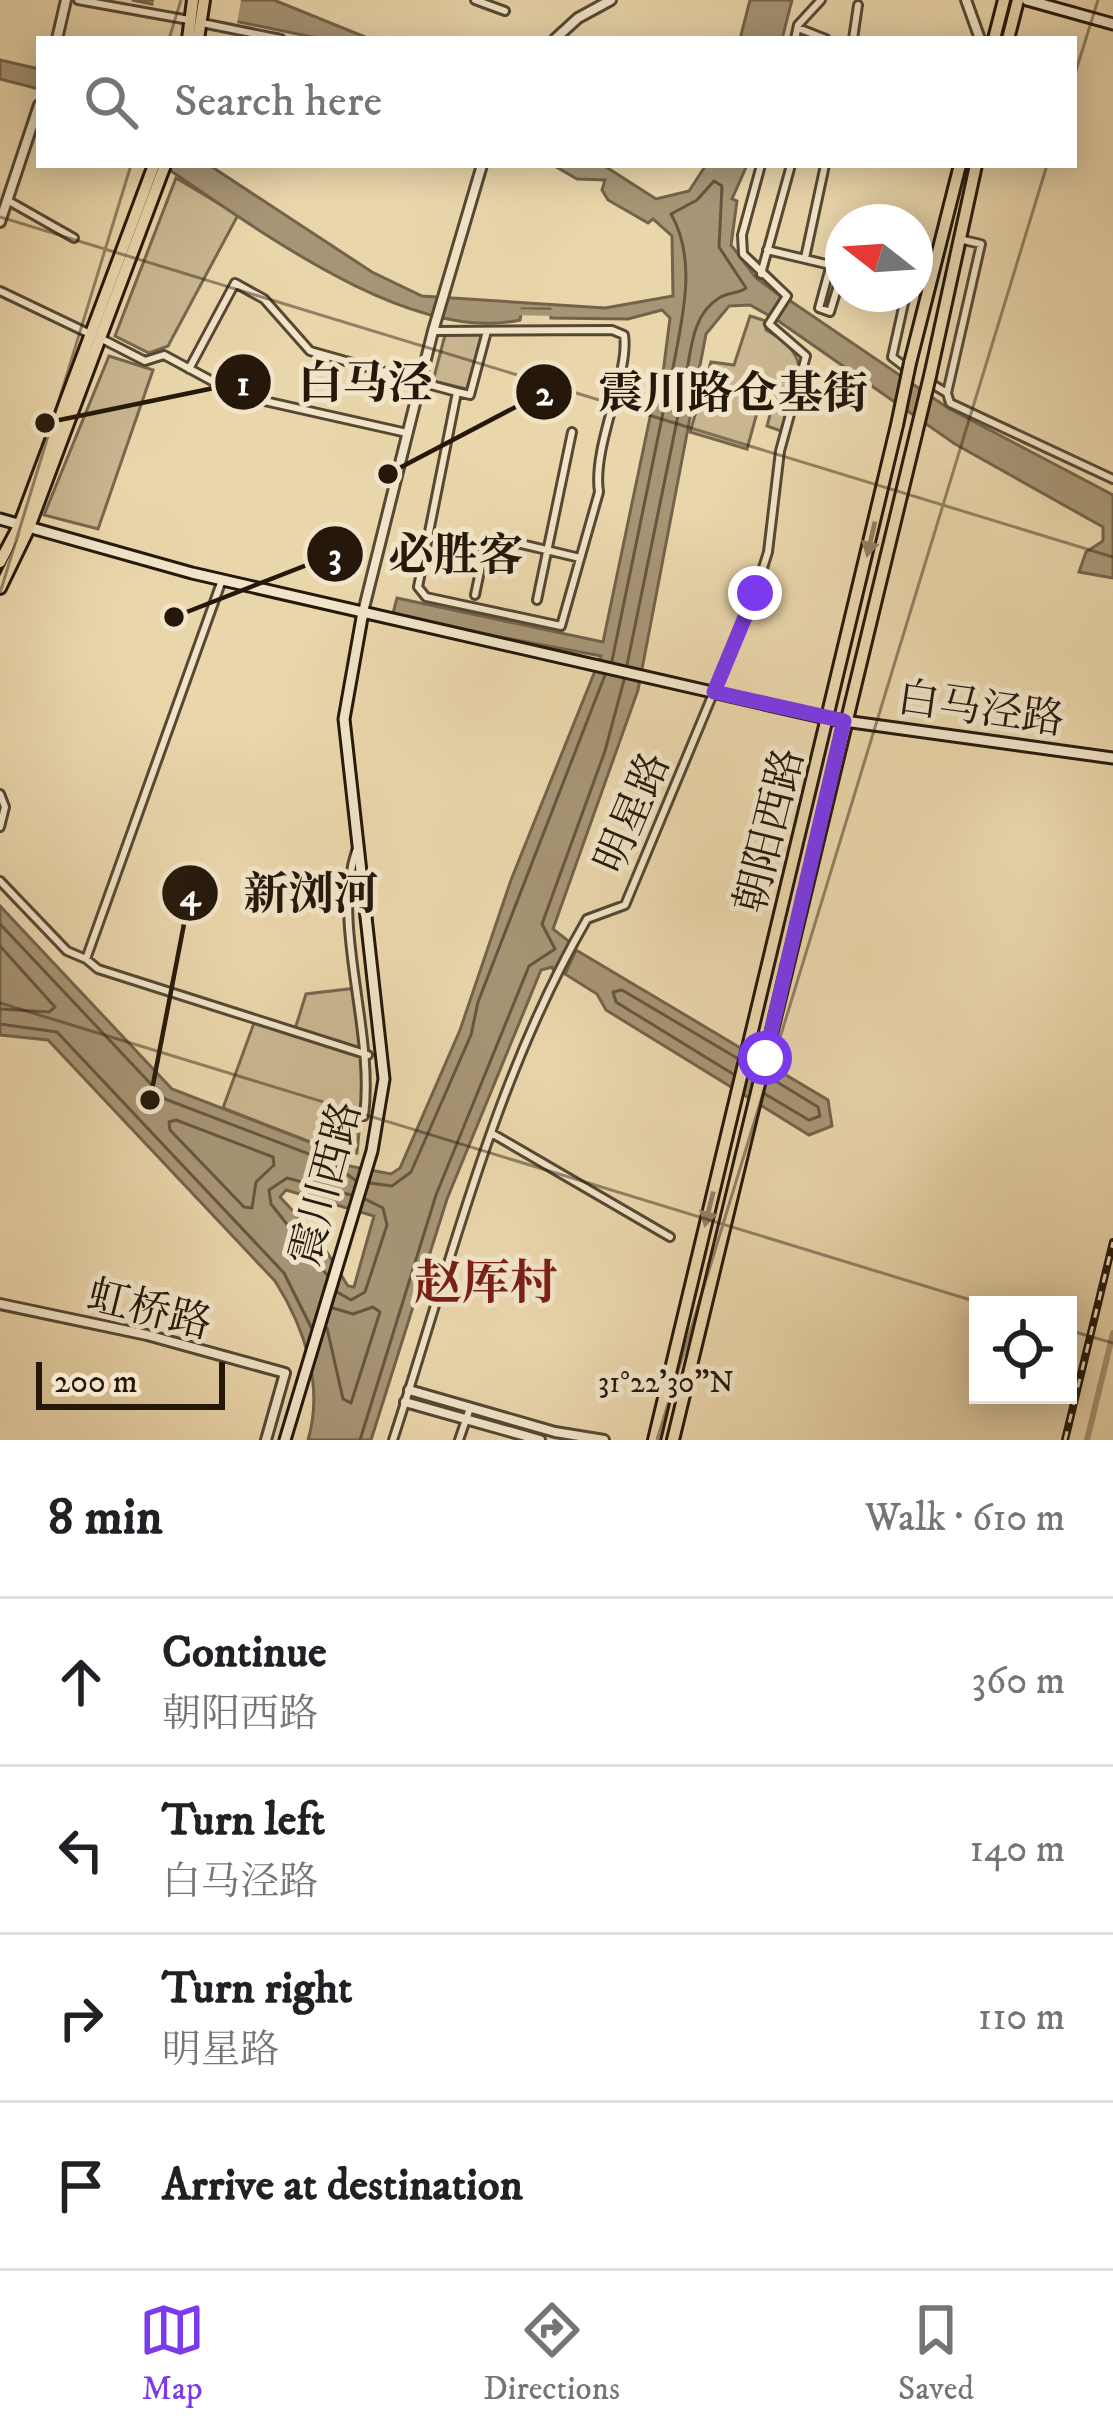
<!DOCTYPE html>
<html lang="en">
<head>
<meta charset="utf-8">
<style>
  :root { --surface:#fff; --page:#f2f2f2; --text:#202124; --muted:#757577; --line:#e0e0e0; --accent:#7c3aed }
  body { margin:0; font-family:"IM FELL DW Pica","Noto Serif SC",serif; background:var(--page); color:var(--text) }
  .controls { position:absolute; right:36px; bottom:36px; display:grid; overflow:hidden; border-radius:0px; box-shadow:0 6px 30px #0003 }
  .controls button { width:108px; height:108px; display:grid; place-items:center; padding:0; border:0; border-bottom:3px solid var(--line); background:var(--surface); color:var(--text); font:60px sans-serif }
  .compass { position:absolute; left:825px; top:204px; width:108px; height:108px; border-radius:50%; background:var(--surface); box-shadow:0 6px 30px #0003; rotate:287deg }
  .scale { position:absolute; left:36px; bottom:30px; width:189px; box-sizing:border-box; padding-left:12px; border:6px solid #25180b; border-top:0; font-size:33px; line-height:42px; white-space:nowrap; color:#25180b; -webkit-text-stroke:9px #f1e4c8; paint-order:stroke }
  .stop { position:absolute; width:36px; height:36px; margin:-27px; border:9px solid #7c3aed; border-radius:50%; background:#fff }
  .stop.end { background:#7c3aed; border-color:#fff; box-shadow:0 3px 12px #0008 }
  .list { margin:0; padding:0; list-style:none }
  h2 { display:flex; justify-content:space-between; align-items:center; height:156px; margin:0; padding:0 48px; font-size:51px }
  h2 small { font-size:39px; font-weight:400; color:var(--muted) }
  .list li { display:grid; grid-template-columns:78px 1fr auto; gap:36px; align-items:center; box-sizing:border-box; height:168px; padding:0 48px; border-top:3px solid var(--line) }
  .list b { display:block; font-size:45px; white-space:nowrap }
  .list p { margin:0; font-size:39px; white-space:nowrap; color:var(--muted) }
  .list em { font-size:39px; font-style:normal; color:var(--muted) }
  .icon { flex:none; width:66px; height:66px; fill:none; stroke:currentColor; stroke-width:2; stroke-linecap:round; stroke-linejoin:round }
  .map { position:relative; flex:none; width:1113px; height:1440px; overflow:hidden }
  .search { position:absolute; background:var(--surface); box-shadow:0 6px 30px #0003; left:36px; right:36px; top:36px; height:132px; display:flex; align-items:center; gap:30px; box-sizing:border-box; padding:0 42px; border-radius:0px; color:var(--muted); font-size:45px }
  .sheet { height:828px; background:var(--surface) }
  nav { display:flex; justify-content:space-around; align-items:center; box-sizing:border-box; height:168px; border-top:3px solid var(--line); background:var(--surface); font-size:33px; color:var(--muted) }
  nav a { display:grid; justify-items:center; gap:6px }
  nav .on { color:var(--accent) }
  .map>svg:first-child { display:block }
  .green { fill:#c9b690; stroke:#77674e; stroke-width:3 }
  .water { fill:#a79575; stroke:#73634b; stroke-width:3; fill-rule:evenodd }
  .pier { fill:#ead6ab }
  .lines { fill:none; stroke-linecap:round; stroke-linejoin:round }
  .shore { stroke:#665640; stroke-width:3 }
  .canal { stroke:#a79575; stroke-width:6 }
  .minor-casing { stroke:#564833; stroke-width:12 }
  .tertiary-casing { stroke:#564833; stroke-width:14 }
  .secondary-casing { stroke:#25180b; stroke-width:15 }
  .primary-casing { stroke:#25180b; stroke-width:16 }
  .minor { stroke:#f1e4c8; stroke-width:6 }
  .tertiary { stroke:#f1e4c8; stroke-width:8 }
  .secondary { stroke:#f1e4c8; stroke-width:9 }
  .primary { stroke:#ead6ab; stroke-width:10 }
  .rail-casing { stroke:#25180b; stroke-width:8 }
  .rail { stroke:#f1e4c8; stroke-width:3; stroke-dasharray:9; stroke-linecap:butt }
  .primary-bridge-casing { stroke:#25180b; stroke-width:16; stroke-linecap:butt }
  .primary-bridge { stroke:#ead6ab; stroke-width:10 }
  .oneway { fill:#918063 }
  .route { stroke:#7c3aed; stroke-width:15 }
  .ticks { fill:none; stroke:#25180b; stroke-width:3; stroke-opacity:0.45 }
  .labels { text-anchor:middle; stroke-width:10; stroke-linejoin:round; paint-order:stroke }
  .street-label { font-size:42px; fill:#25180b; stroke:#f1e4c8 }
  .quarter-label { font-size:48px; font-weight:bold; fill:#7a1f14; stroke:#f1e4c8 }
  .ticks-label { font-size:30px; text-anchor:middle; fill:#25180b; stroke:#f1e4c8; stroke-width:10; stroke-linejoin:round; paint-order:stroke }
  .leader { fill:none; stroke:#25180b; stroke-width:4.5 }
  .callout-dot { fill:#25180b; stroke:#f1e4c8; stroke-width:4.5 }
  .mark-label { font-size:36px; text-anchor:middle; font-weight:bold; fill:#fff }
  .callout-label { font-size:45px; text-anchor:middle; font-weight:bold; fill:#25180b; stroke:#f1e4c8; stroke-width:10; stroke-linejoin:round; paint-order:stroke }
</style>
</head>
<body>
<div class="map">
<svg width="1113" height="1440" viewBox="0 0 1113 1440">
  <rect width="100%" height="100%" fill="#ead6ab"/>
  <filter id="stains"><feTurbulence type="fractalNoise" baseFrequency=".00167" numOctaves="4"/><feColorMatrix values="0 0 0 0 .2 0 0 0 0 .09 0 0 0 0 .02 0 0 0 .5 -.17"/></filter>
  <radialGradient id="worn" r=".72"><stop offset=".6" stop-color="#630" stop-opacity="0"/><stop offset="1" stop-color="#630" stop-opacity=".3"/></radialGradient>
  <path class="green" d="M 176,178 L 238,215 L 168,346 L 149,353 L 115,336 Z
    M 750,316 L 766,321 L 766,330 C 819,359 796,383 781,431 L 767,426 L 775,396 L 763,391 L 747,449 L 690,432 L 711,362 L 734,365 Z
    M 482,334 L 467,389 L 433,381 L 445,335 Z
    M 109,356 L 153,370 L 98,529 L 44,515 Z
    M 357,988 L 365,1051 L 295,1029 L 306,994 Z
    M 254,1023 L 366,1058 L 357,1153 L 341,1154 L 223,1108 Z"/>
  <path class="water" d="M 132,0 L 274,0 L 370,39 L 322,39 Z
    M 750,0 L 792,0 L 782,39 L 740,39 Z
    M 0,60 L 39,69 L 39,89 L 0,79 Z
    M 162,165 L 209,165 L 372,272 L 422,296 L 605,308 L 673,296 L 672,236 L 653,219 L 648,223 L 608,200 L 602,190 L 605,180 L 577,179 L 553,165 L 603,165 L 656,199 L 689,191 L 706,165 L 747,165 L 732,199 L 737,201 L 731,245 L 756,278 L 782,297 L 770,316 L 750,305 L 729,306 L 706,334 L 638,690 L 553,929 L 571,943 L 556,976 L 552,967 L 541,970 L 447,1199 L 371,1440 L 308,1440 C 324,1386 305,1328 275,1281 L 48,1040 L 0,1035 L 0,906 L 172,1089 L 341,1154 L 349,1166 L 391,1174 L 400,1168 L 460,1030 L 511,880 L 601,656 L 392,617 L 397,598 L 603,642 L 653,403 L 661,389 L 670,318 L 662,310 L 628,319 L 551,318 L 550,309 L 522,309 L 520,320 C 408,345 251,224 162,165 ZM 286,1190 L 374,1216 L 354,1287 L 348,1286 L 318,1238 L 280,1197 Z
    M 789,300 L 948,408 L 1113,495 L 1113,578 L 1079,572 L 1086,552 L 1103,541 L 1103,527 L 955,444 L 777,320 Z
    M 576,950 L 828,1100 L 832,1126 L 809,1135 L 606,1010 L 597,994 L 565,974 Z"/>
  <path class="pier" d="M 154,0 L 241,0 L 237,24 L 153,7 Z"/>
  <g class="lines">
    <path class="shore" d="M 714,181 L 722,186 L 719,247 L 746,288 C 738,294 729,292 719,298 C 691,315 691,353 685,381 L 678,385 L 672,373 C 682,319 698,261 671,214 L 697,200 Z
      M 612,661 L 664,408 L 676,394 L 681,401 L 627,665
      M 0,924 L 165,1099 L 330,1162 L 355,1180
      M 0,946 L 55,1007 L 49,1012 L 0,1009
      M 0,1024 L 57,1032 L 284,1273 L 311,1327
      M 733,1074 L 616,1002 L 613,992 L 622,990 L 737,1058
      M 765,1094 L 809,1120 L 820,1116 L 818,1107 L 769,1077
      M 176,1120 L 273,1157 L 274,1165 L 256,1182 L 252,1208 L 244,1207 L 170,1130 L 169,1122 Z
      M 370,1183 L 392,1186 L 411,1172 L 471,1035 L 478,1002 L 605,675
      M 327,1275 L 271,1204 L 269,1190 L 287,1178 L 351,1195
      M 337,1292 L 351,1300 L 365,1292 L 387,1225 L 383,1208 L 365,1199
      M 327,1328 L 343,1399 L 351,1403 L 380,1312 L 373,1307 L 353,1314 L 333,1308
      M 360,1440 L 436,1195 L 529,966 L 555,949 L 542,924 L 605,751 L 624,680"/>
    <path class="canal" d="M 513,312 L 554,313
      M 1087,1440 L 1113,1333"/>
    <g class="minor-casing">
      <path id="minor" d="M 78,0 L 189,20
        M 475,0 L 505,11
        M 202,23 L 281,39
        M 798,28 L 826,39
        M 795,39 L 798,25 L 821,0
        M 853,39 L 858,5
        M 7,200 L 74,238
        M 767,250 L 843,268
        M 805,258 L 825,165
        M 831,264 L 819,308 L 830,312 L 843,269
        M 761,274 L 791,165
        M 915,274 L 933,268
        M 0,291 L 90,334
        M 102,339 L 145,361 L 164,355 L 238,395 L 407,433
        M 905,367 L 892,357 L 906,294
        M 189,369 L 235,283 L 264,299 L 310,351 L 406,378
        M 420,382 L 457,392 L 418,587 L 426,597 L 561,626 L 599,492 C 592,446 630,373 624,335 L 612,330 L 433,331
        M 932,384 L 947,393 L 950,403 L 1113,479
        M 457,392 L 470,395 L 487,331
        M 947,393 L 981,244 L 959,239
        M 475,595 L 486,542 L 500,539 L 580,558
        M 537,600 L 572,432
        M 0,794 L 5,807 L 0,827
        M 356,851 C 331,926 375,1030 364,1116
        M 0,881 L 67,951 L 86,959 L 222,580
        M 86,959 L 98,969 L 368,1055
        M 493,1134 L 670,1237
        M 393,1440 C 450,1266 494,1079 587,919 L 625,905 L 755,593 L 768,552 L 780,451 L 806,356 L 769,324 L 787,296 L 743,254 L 742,235 L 761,165
        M 459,1440 L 470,1408"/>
    </g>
    <g class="tertiary-casing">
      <path id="tertiary" d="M 966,0 L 980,39
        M 57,39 L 66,0
        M 555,39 L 578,18 L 611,0
        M 0,222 L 39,105
        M 363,612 L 433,331 L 482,165
        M 0,1304 L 147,1335 L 285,1373 L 266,1440
        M 409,1390 L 555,1432 L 604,1440
        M 405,1402 L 540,1440"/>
    </g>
    <g class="secondary-casing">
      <path id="secondary" d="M 1027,0 L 1113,24
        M 0,519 L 192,573 L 830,719 L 1113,758
        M 285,1440 L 372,1151 L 384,1079 L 344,719 L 363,612"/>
    </g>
    <g class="primary-casing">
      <path id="primary" d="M 188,39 L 193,0
        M 198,39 L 204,0
        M 994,39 L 1004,0
        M 1008,39 L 1018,0
        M 910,363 L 960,165
        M 930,376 L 976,165
        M 0,562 L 19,526 L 154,165
        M 0,588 L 28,530 L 165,165
        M 654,1440 L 897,425
        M 673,1440 L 916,434"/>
    </g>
    <use href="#minor" class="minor"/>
    <use href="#tertiary" class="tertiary"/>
    <use href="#secondary" class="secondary"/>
    <use href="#primary" class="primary"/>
    <g class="rail-casing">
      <path id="rail" d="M 1065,1440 L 1113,1242"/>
    </g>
    <use href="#rail" class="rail"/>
    <g class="primary-bridge-casing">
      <path id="primary-bridge" d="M 897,425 L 910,363
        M 916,434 L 930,376"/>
    </g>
    <use href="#primary-bridge" class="primary-bridge"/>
  </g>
  <defs><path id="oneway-solid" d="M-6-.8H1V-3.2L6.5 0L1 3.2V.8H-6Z" transform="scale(3)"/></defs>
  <g class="oneway">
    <use href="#oneway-solid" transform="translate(871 539) rotate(103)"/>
    <use href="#oneway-solid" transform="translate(709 1209) rotate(104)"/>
  </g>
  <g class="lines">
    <path class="route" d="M 755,593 L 714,692 L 844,721 L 765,1058"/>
  </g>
  <path class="ticks" d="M 169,39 L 181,0M 1074,77 L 1098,0M 0,217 L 1113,557M 0,593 L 131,165M 0,1003 L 987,1305M 1068,1330 L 1113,1343M 657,1440 L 1047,165"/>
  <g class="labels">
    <g class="street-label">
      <text transform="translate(981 707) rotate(8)" y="15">白马泾路</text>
      <text transform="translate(631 812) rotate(-67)" y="15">明星路</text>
      <text transform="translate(768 830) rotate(-76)" y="15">朝阳西路</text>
      <text transform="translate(324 1183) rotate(-75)" y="15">震川西路</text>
      <text transform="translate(150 1308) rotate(14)" y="15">虹桥路</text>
    </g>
    <g class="quarter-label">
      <text x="486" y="1299">赵厍村</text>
    </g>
  </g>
  <g class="ticks-label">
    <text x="666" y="1392">31°22'30"N</text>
  </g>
  <path class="leader" d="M45 423L243 382M388 474L544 392M174 617L335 554M150 1100L190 893"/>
  <g class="callout-dot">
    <circle cx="45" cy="423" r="12"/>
    <circle cx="388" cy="474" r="12"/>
    <circle cx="174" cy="617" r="12"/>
    <circle cx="150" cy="1100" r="12"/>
    <circle cx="243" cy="382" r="30"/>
    <circle cx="544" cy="392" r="30"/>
    <circle cx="335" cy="554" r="30"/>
    <circle cx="190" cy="893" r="30"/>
  </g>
  <g class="mark-label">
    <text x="243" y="395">1</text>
    <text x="544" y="405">2</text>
    <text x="335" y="567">3</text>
    <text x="190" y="906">4</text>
  </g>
  <g class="callout-label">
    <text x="365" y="398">白马泾</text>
    <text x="733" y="408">震川路仓基街</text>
    <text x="456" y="570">必胜客</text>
    <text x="311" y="909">新浏河</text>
  </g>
  <rect width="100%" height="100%" filter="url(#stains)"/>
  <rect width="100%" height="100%" fill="url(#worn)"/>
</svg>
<div class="controls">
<button><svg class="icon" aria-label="locate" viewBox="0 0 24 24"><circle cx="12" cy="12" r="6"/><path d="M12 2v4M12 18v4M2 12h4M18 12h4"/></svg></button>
</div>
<svg class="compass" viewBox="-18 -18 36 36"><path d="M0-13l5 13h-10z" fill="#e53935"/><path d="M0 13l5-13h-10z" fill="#757577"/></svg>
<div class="scale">200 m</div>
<div class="stop" style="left:765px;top:1058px"></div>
<div class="stop end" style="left:755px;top:593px"></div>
<div class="search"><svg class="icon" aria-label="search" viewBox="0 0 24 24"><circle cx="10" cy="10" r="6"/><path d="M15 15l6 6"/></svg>Search here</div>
</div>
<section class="sheet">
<h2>8 min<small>Walk · 610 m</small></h2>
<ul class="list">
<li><svg class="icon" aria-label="ahead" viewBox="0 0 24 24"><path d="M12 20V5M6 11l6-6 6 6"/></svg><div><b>Continue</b><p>朝阳西路</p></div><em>360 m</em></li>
<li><svg class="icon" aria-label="left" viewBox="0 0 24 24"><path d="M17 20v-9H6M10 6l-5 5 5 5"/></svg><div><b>Turn left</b><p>白马泾路</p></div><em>140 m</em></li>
<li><svg class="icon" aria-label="right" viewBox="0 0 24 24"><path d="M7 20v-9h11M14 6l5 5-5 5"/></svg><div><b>Turn right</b><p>明星路</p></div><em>110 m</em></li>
<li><svg class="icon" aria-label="arrive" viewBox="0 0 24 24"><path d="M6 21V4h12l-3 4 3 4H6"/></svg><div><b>Arrive at destination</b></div></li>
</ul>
</section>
<nav>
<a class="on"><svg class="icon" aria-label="map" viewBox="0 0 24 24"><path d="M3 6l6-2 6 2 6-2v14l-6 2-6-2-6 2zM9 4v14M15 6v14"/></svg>Map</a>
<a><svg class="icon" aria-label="directions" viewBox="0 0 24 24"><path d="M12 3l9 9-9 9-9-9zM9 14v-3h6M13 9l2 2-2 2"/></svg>Directions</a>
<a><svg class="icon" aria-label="saved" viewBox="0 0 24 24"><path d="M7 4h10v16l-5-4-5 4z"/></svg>Saved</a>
</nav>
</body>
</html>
